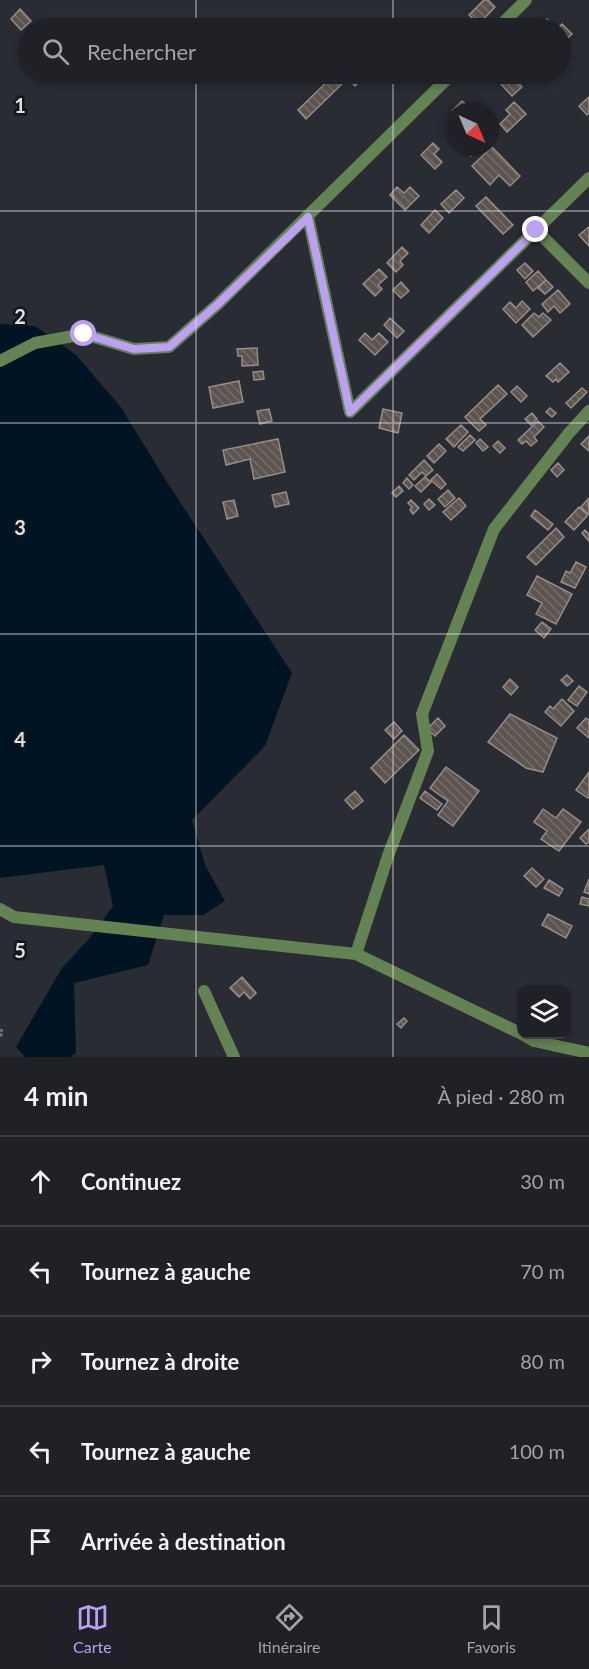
<!DOCTYPE html>
<html lang="fr">
<head>
<meta charset="utf-8">
<style>
  :root { --surface:#202126; --page:#2d2e32; --text:#f1f3f6; --muted:#a2a3a7; --line:#3d3e43; --accent:#bca0f2 }
  body { margin:0; font-family:Lato,sans-serif; background:var(--page); color:var(--text) }
  .controls { position:absolute; right:18px; bottom:18px; display:grid; overflow:hidden; border-radius:12px; box-shadow:0 3px 9px #0003 }
  .controls button { width:54px; height:54px; display:grid; place-items:center; padding:0; border:0; border-bottom:2px solid var(--line); background:var(--surface); color:var(--text); font:30px sans-serif }
  .compass { position:absolute; left:445px; top:102px; width:54px; height:54px; border-radius:50%; background:var(--surface); box-shadow:0 3px 9px #0003; rotate:136deg }
  .stop { position:absolute; width:18px; height:18px; margin:-14px; border:4px solid #bca0f2; border-radius:50%; background:#fff }
  .stop.end { background:#bca0f2; border-color:#fff; box-shadow:0 2px 6px #0008 }
  .list { margin:0; padding:0; list-style:none }
  h2 { display:flex; justify-content:space-between; align-items:center; height:78px; margin:0; padding:0 24px; font-size:26px }
  h2 small { font-size:20px; font-weight:400; color:var(--muted) }
  .list li { display:grid; grid-template-columns:39px 1fr auto; gap:18px; align-items:center; box-sizing:border-box; height:90px; padding:0 24px; border-top:2px solid var(--line) }
  .list b { display:block; font-size:22px; white-space:nowrap }
  .list em { font-size:20px; font-style:normal; color:var(--muted) }
  .icon { flex:none; width:33px; height:33px; fill:none; stroke:currentColor; stroke-width:2; stroke-linecap:round; stroke-linejoin:round }
  .map { position:relative; flex:none; width:589px; height:1057px; overflow:hidden }
  .search { position:absolute; background:var(--surface); box-shadow:0 3px 9px #0003; left:18px; right:18px; top:18px; height:66px; display:flex; align-items:center; gap:15px; box-sizing:border-box; padding:0 21px; border-radius:33px; color:var(--muted); font-size:22px }
  .sheet { height:528px; background:var(--surface) }
  nav { display:flex; justify-content:space-around; align-items:center; box-sizing:border-box; height:84px; border-top:2px solid var(--line); background:var(--surface); font-size:16px; color:var(--muted) }
  nav a { display:grid; justify-items:center; gap:3px }
  nav .on { color:var(--accent) }
  .map>svg:first-child { display:block }
  .water { fill:#001423 }
  .building { fill:url(#building-back-hatch); stroke:#968c88; stroke-width:1.5 }
  .lines { fill:none; stroke-linecap:round; stroke-linejoin:round }
  .path { stroke:#6f7177; stroke-width:3; stroke-dasharray:3 3; stroke-linecap:butt }
  .street { stroke:#648353; stroke-width:12 }
  .route { stroke:#bca0f2; stroke-width:8 }
  .grid { fill:none; stroke:#e0e1e6; stroke-width:1.5; stroke-opacity:0.55 }
  .grid-label { font-size:20px; text-anchor:middle; font-weight:bold; fill:#e0e1e6; stroke:#141518; stroke-width:5; stroke-linejoin:round; paint-order:stroke }
</style>
</head>
<body>
<div class="map">
<svg width="589" height="1057" viewBox="0 0 589 1057">
  <defs>
    <pattern id="building-back-hatch" width="6" height="6" patternUnits="userSpaceOnUse" patternTransform="scale(1.5)"><rect width="6" height="6" fill="#5d5450"/><path d="M-1 5l2 2M0 0l6 6M5-1l2 2" fill="none" stroke="#746c69"/></pattern>
  </defs>
  <rect width="100%" height="100%" fill="#2a2c33"/>
  <path class="water" d="M 0,324 L 35,326 L 76,355 L 120,406 L 167,482 L 292,673 L 265,746 L 192,820 L 205,865 L 225,901 L 203,915 L 164,915 L 148,965 L 74,983 L 76,1053 L 70,1057 L 25,1057 L 16,1047 L 62,968 L 88,940 L 113,906 L 104,865 L 0,878 Z"/>
  <path class="building" d="M 484,0 L 488,0 L 495,7 L 479,24 L 469,15 Z
    M 20,9 L 31,21 L 21,30 L 11,19 Z
    M 547,19 L 556,28 L 538,28 Z
    M 562,24 L 572,34 L 560,45 L 560,28 L 558,28 Z
    M 335,74 L 338,74 L 345,81 L 306,119 L 298,110 Z
    M 343,74 L 367,74 L 355,86 Z
    M 412,74 L 429,74 L 420,82 Z
    M 510,75 L 522,87 L 512,96 L 501,84 Z
    M 589,97 L 589,113 L 587,115 L 579,106 Z
    M 462,101 L 474,111 L 453,110 Z
    M 514,102 L 526,114 L 507,132 L 500,124 L 510,114 L 506,110 Z
    M 433,143 L 439,149 L 434,154 L 442,162 L 435,169 L 421,155 Z
    M 468,147 L 480,147 L 471,156 L 465,150 Z
    M 492,147 L 520,176 L 510,186 L 499,175 L 490,185 L 472,166 Z
    M 397,187 L 404,193 L 410,187 L 419,196 L 405,210 L 390,195 Z
    M 456,190 L 464,198 L 449,213 L 441,204 Z
    M 486,197 L 513,225 L 503,234 L 476,206 Z
    M 435,210 L 443,218 L 429,233 L 421,225 Z
    M 589,227 L 589,246 L 579,235 Z
    M 402,247 L 408,253 L 400,261 L 403,265 L 396,272 L 387,263 Z
    M 525,263 L 533,271 L 525,279 L 517,270 Z
    M 379,269 L 387,277 L 378,285 L 382,289 L 375,296 L 363,284 Z
    M 538,271 L 546,280 L 533,291 L 526,282 Z
    M 546,280 L 553,287 L 545,294 L 538,288 Z
    M 401,282 L 409,291 L 401,298 L 393,290 Z
    M 558,290 L 570,304 L 560,313 L 554,306 L 548,312 L 542,304 Z
    M 522,301 L 530,309 L 516,323 L 503,309 L 510,302 L 516,308 Z
    M 534,313 L 539,317 L 543,313 L 551,320 L 533,337 L 522,325 Z
    M 390,318 L 404,331 L 397,338 L 384,325 Z
    M 365,333 L 372,340 L 379,333 L 388,342 L 375,355 L 359,340 Z
    M 257,348 L 258,365 L 242,366 L 242,356 L 238,356 L 237,349 Z
    M 560,363 L 569,372 L 558,382 L 556,379 L 553,382 L 546,376 Z
    M 263,371 L 264,379 L 254,380 L 253,372 Z
    M 239,381 L 243,402 L 213,408 L 209,387 Z
    M 498,385 L 507,394 L 480,419 L 486,425 L 479,431 L 465,417 Z
    M 517,386 L 527,396 L 521,402 L 511,392 Z
    M 582,388 L 587,392 L 571,408 L 566,403 Z
    M 550,408 L 556,413 L 552,417 L 546,412 Z
    M 269,409 L 272,421 L 260,424 L 257,411 Z
    M 383,409 L 402,413 L 398,433 L 379,428 Z
    M 532,413 L 537,419 L 531,425 L 525,419 Z
    M 538,421 L 544,427 L 534,437 L 537,441 L 531,446 L 526,441 L 522,444 L 518,440 Z
    M 461,425 L 468,432 L 454,447 L 446,439 Z
    M 470,435 L 475,440 L 463,451 L 458,447 Z
    M 589,436 L 589,451 L 581,444 Z
    M 278,439 L 285,472 L 254,479 L 250,459 L 226,465 L 223,450 Z
    M 480,439 L 488,447 L 483,451 L 476,443 Z
    M 498,441 L 505,448 L 500,453 L 493,446 Z
    M 439,444 L 446,451 L 434,463 L 427,456 Z
    M 424,460 L 433,470 L 426,476 L 422,472 L 414,480 L 409,475 Z
    M 558,463 L 564,470 L 557,477 L 551,470 Z
    M 437,474 L 446,484 L 441,489 L 431,480 Z
    M 425,477 L 431,482 L 421,492 L 415,486 Z
    M 407,478 L 413,485 L 409,489 L 403,483 Z
    M 399,486 L 403,491 L 396,497 L 392,493 Z
    M 448,490 L 455,498 L 445,507 L 438,499 Z
    M 286,492 L 289,504 L 275,507 L 272,495 Z
    M 459,498 L 466,506 L 451,520 L 443,512 Z
    M 429,499 L 435,505 L 429,510 L 424,504 Z
    M 588,499 L 589,513 L 588,514 L 581,507 Z
    M 234,500 L 238,516 L 227,519 L 223,502 Z
    M 411,500 L 419,508 L 413,514 L 410,510 L 412,507 L 408,503 Z
    M 579,507 L 588,515 L 574,530 L 565,522 Z
    M 535,510 L 553,524 L 548,530 L 531,516 Z
    M 556,528 L 564,537 L 536,565 L 527,557 Z
    M 585,530 L 589,534 L 589,541 L 582,533 Z
    M 576,562 L 586,567 L 575,588 L 561,582 L 566,571 L 570,573 Z
    M 537,576 L 572,594 L 556,624 L 536,614 L 542,603 L 527,595 Z
    M 542,622 L 551,629 L 544,638 L 535,630 Z
    M 567,675 L 573,681 L 567,686 L 561,680 Z
    M 510,679 L 518,687 L 511,695 L 503,687 Z
    M 579,686 L 587,692 L 577,706 L 568,700 Z
    M 562,699 L 574,711 L 561,726 L 545,712 L 550,706 L 553,709 Z
    M 510,714 L 557,738 L 543,772 L 526,768 L 488,742 Z
    M 438,718 L 445,726 L 435,736 L 427,729 Z
    M 586,718 L 589,720 L 589,738 L 577,728 Z
    M 394,722 L 402,731 L 394,739 L 385,730 Z
    M 404,735 L 419,750 L 385,783 L 371,768 Z
    M 446,767 L 479,791 L 453,826 L 438,815 L 448,801 L 430,788 Z
    M 589,772 L 589,796 L 588,798 L 576,790 Z
    M 355,791 L 363,801 L 353,809 L 345,800 Z
    M 425,791 L 442,804 L 437,810 L 420,798 Z
    M 543,809 L 556,818 L 563,809 L 581,822 L 559,851 L 541,839 L 547,831 L 534,822 Z
    M 589,829 L 589,842 L 586,844 L 580,838 Z
    M 532,868 L 544,879 L 536,887 L 524,876 Z
    M 589,879 L 589,894 L 584,892 Z
    M 549,880 L 563,889 L 559,896 L 544,888 Z
    M 582,897 L 589,899 L 589,906 L 580,904 Z
    M 548,914 L 572,926 L 566,938 L 542,925 Z
    M 242,977 L 256,993 L 250,999 L 244,992 L 239,997 L 230,988 Z
    M 404,1018 L 407,1021 L 401,1028 L 397,1024 Z"/>
  <g class="lines">
    <path class="path" d="M 0,1030 L 3,1031 L 0,1037"/>
    <path class="street" d="M 498,28 L 526,0
      M 308,217 L 350,412
      M 536,230 L 589,283
      M 0,361 L 35,343 L 84,334 L 134,349 L 169,347 L 218,304 L 452,74
      M 350,412 L 589,178
      M 0,909 L 14,917 L 356,954 L 522,1034
      M 356,954 L 388,856 L 428,751 L 422,714 L 494,529 L 569,433 L 589,411
      M 204,991 L 234,1057
      M 522,1034 L 534,1041 L 589,1053"/>
  </g>
  <g class="lines">
    <path class="route" d="M 84,334 L 134,349 L 169,347 L 218,304 L 308,217 L 350,412 L 536,230"/>
  </g>
  <path class="grid" d="M 196,0 L 196,28M 393,0 L 393,28M 196,74 L 196,1057M 393,74 L 393,1057M 0,211 L 589,211M 0,423 L 589,423M 0,634 L 589,634M 0,846 L 589,846"/>
  <g class="grid-label">
    <text x="20" y="113">1</text>
    <text x="20" y="324">2</text>
    <text x="20" y="535">3</text>
    <text x="20" y="747">4</text>
    <text x="20" y="958">5</text>
  </g>
</svg>
<div class="controls">
<button><svg class="icon" aria-label="layers" viewBox="0 0 24 24"><path d="M12 4l9 5-9 5-9-5zM3 14l9 5 9-5"/></svg></button>
</div>
<svg class="compass" viewBox="-18 -18 36 36"><path d="M0-13l5 13h-10z" fill="#e53935"/><path d="M0 13l5-13h-10z" fill="#a2a3a7"/></svg>
<div class="stop" style="left:84px;top:334px"></div>
<div class="stop end" style="left:536px;top:230px"></div>
<div class="search"><svg class="icon" aria-label="search" viewBox="0 0 24 24"><circle cx="10" cy="10" r="6"/><path d="M15 15l6 6"/></svg>Rechercher</div>
</div>
<section class="sheet">
<h2>4 min<small>À pied · 280 m</small></h2>
<ul class="list">
<li><svg class="icon" aria-label="ahead" viewBox="0 0 24 24"><path d="M12 20V5M6 11l6-6 6 6"/></svg><div><b>Continuez</b></div><em>30 m</em></li>
<li><svg class="icon" aria-label="left" viewBox="0 0 24 24"><path d="M17 20v-9H6M10 6l-5 5 5 5"/></svg><div><b>Tournez à gauche</b></div><em>70 m</em></li>
<li><svg class="icon" aria-label="right" viewBox="0 0 24 24"><path d="M7 20v-9h11M14 6l5 5-5 5"/></svg><div><b>Tournez à droite</b></div><em>80 m</em></li>
<li><svg class="icon" aria-label="left" viewBox="0 0 24 24"><path d="M17 20v-9H6M10 6l-5 5 5 5"/></svg><div><b>Tournez à gauche</b></div><em>100 m</em></li>
<li><svg class="icon" aria-label="arrive" viewBox="0 0 24 24"><path d="M6 21V4h12l-3 4 3 4H6"/></svg><div><b>Arrivée à destination</b></div></li>
</ul>
</section>
<nav>
<a class="on"><svg class="icon" aria-label="map" viewBox="0 0 24 24"><path d="M3 6l6-2 6 2 6-2v14l-6 2-6-2-6 2zM9 4v14M15 6v14"/></svg>Carte</a>
<a><svg class="icon" aria-label="directions" viewBox="0 0 24 24"><path d="M12 3l9 9-9 9-9-9zM9 14v-3h6M13 9l2 2-2 2"/></svg>Itinéraire</a>
<a><svg class="icon" aria-label="saved" viewBox="0 0 24 24"><path d="M7 4h10v16l-5-4-5 4z"/></svg>Favoris</a>
</nav>
</body>
</html>
